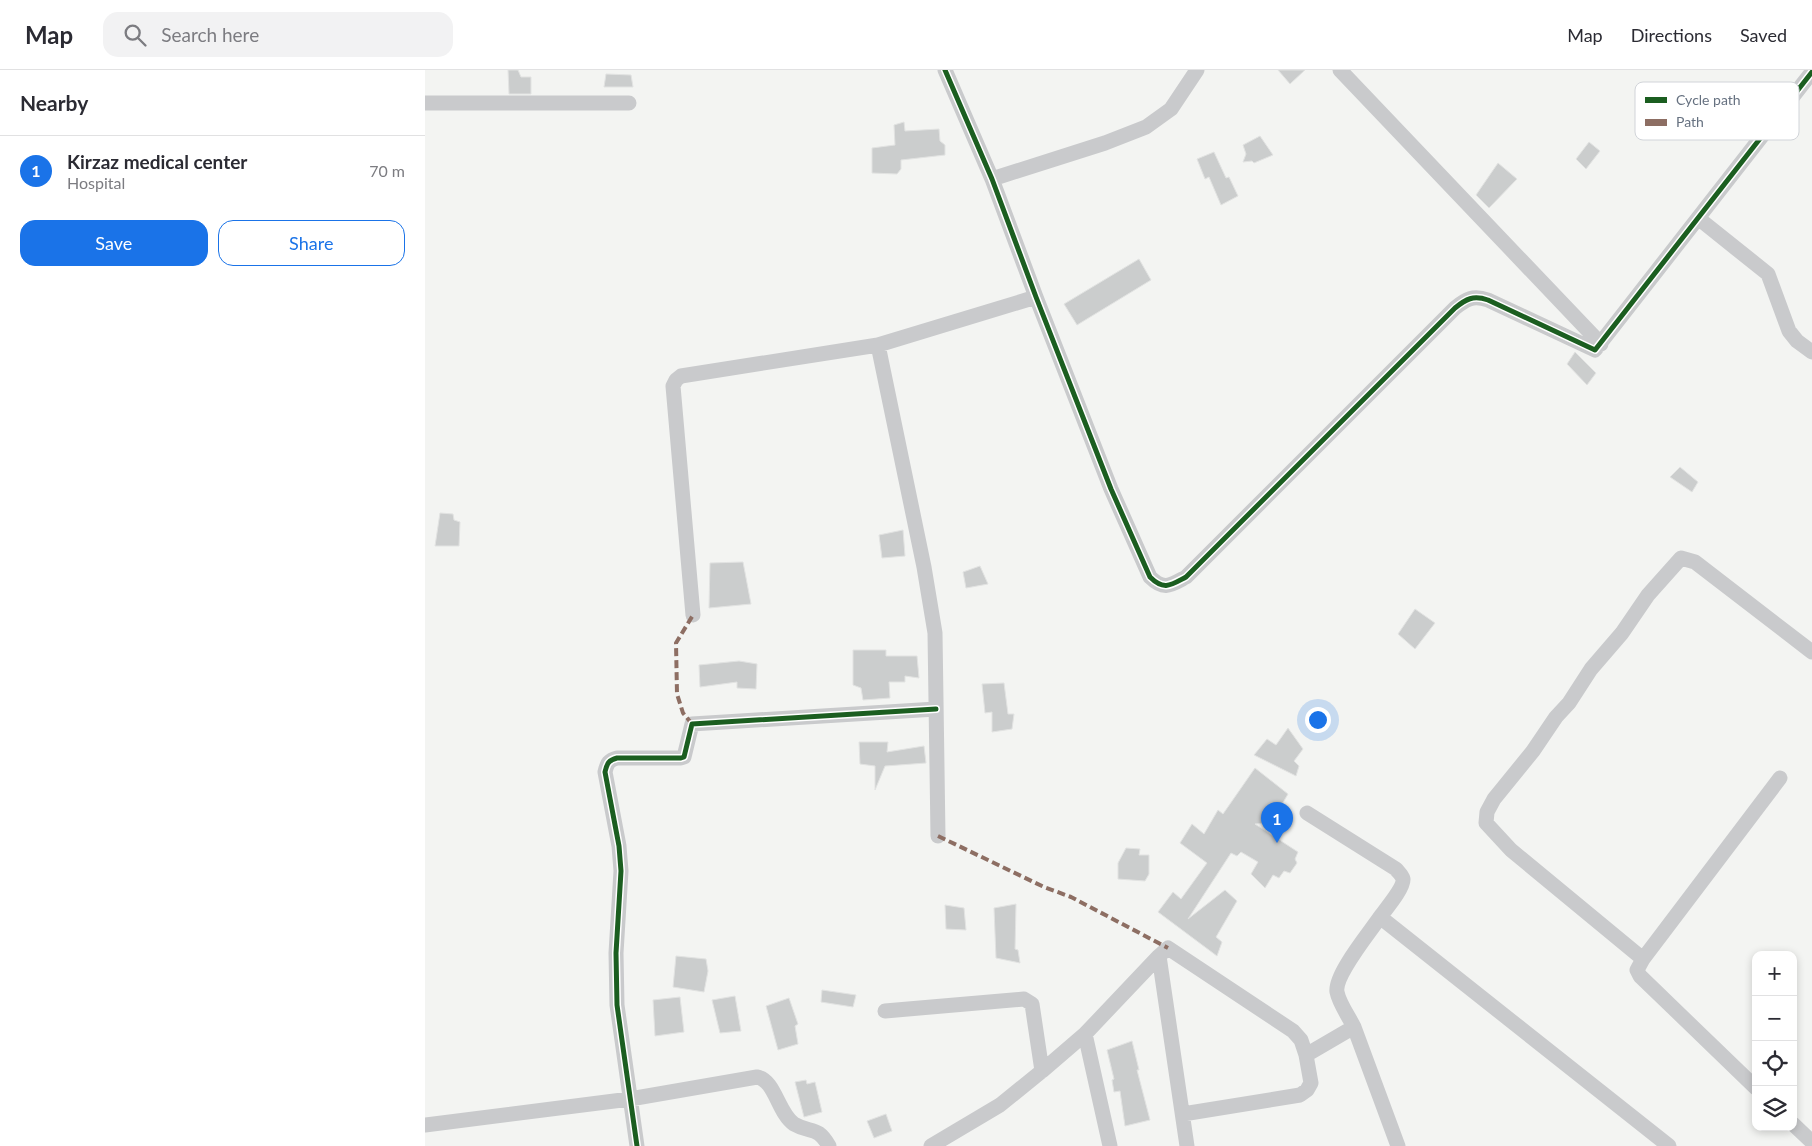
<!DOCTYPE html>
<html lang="en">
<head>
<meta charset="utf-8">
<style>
  :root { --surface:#fff; --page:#f2f2f3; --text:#2b2b33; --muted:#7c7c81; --line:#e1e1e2; --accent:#1a73e8 }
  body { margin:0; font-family:Lato,sans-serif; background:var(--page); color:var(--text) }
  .controls { position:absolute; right:15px; bottom:15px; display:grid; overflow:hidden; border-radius:10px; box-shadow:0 2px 8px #0003 }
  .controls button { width:45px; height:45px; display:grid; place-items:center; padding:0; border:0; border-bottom:1px solid var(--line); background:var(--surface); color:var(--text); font:25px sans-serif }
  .you { position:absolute; left:892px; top:649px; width:18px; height:18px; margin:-12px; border:4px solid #fff; border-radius:50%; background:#1a73e8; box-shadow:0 0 0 8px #1a73e833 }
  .badge { display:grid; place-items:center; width:32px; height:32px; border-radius:50%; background:var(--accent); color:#fff; font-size:16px; font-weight:700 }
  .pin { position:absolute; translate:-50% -41px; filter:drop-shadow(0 1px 2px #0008) }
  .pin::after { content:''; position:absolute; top:26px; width:18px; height:15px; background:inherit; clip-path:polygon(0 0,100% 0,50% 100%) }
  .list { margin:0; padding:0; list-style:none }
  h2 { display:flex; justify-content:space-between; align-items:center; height:65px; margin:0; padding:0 20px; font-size:21px }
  h2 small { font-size:16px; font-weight:400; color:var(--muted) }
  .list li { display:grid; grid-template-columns:32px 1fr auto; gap:15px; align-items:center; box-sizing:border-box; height:70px; padding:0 20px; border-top:1px solid var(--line) }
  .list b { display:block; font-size:19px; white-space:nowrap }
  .list p { margin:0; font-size:16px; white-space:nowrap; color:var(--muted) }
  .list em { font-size:16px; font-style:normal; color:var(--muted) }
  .actions { display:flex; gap:10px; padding:15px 20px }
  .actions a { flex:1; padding:11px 0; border:1px solid var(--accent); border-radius:15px; text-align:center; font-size:18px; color:var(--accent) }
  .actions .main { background:var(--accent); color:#fff }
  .icon { flex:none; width:28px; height:28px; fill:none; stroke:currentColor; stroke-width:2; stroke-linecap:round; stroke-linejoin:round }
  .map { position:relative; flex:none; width:1387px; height:1076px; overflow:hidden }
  header { display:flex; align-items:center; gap:30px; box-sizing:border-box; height:70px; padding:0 25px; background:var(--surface); border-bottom:1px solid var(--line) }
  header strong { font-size:24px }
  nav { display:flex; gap:28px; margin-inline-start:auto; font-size:18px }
  .search { width:350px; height:45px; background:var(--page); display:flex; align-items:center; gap:12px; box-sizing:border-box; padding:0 18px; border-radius:15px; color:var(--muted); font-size:19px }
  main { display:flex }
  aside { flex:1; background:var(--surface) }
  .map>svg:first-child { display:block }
  .building { fill:#cbcdcd; stroke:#e2e3e2 }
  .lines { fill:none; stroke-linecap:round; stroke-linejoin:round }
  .minor { stroke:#c9cacc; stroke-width:15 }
  .quiet { stroke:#8d6e63; stroke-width:4; stroke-dasharray:8 4; stroke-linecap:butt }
  .cycleway-casing { stroke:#fff; stroke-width:8 }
  .cycleway { stroke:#1b5e20; stroke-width:5 }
  .key { fill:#fff; stroke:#d1d4d9; stroke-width:1 }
  .key-label { font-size:14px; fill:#667180 }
</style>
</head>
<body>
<header>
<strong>Map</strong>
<div class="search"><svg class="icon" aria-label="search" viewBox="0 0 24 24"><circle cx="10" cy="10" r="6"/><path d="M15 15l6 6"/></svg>Search here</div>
<nav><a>Map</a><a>Directions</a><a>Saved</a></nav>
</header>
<main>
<aside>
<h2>Nearby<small></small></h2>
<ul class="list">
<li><span class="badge">1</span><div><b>Kirzaz medical center</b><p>Hospital</p></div><em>70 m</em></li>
</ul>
<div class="actions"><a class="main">Save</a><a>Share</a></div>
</aside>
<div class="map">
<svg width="1387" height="1076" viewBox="0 0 1387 1076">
  <rect width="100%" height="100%" fill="#f3f4f2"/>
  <path class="building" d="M 83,0 L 93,0 L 96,7 L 106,7 L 106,24 L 84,24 Z
    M 853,0 L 880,0 L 865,14 Z
    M 181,4 L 206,5 L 208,17 L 179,17 Z
    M 479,52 L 480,61 L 514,59 L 515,71 L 520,75 L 520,85 L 476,90 L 476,99 L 472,104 L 447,103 L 447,78 L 470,75 L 469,55 Z
    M 835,66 L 848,85 L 829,93 L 827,91 L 818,92 L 821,84 L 818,75 Z
    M 1164,72 L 1175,81 L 1161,99 L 1151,89 Z
    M 789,82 L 801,108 L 804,107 L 813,126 L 796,135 L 784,107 L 780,109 L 772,89 Z
    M 1073,93 L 1092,109 L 1064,138 L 1051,125 Z
    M 714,189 L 726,210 L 652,255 L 639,234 Z
    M 1150,282 L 1171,303 L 1162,315 L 1142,294 Z
    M 1255,397 L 1273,412 L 1267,422 L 1245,407 Z
    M 15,443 L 28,444 L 29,450 L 35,452 L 34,476 L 10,476 Z
    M 478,460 L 480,486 L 457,488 L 454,465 Z
    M 318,492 L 326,534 L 284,538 L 285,493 Z
    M 555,496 L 563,514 L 541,518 L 538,502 Z
    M 990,539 L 1010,553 L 990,579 L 973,564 Z
    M 428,580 L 461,580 L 461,586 L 492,586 L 494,608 L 480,606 L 480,612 L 464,612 L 465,628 L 438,630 L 436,618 L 428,615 Z
    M 314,591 L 332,594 L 331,619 L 312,618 L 312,612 L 275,617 L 274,595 Z
    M 579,613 L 583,644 L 589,644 L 587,659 L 567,662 L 567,642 L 560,643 L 557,614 Z
    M 863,658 L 878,679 L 869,691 L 874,696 L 871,706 L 829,685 L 842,669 L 851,675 Z
    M 434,672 L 463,672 L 462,682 L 499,676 L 501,693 L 460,696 L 450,720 L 450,696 L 435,694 Z
    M 830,698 L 863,724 L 853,741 L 857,743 L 852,752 L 830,754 L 873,782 L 870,789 L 872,793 L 865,803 L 859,801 L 854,808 L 848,805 L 840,818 L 826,804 L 833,792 L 816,782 L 812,786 L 806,783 L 763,849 L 800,820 L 812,831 L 791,867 L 797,872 L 792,886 L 733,842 L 748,822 L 756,829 L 782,793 L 755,773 L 767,754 L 779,764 L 793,740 L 798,744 Z
    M 701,778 L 715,779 L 714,785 L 724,785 L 724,804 L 720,811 L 693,809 L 693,793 Z
    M 591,834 L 590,879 L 593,880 L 595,893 L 571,888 L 569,838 Z
    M 520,835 L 539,838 L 541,860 L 521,859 Z
    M 251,886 L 281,889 L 283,901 L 279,922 L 248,917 Z
    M 397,920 L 431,925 L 428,937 L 396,932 Z
    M 310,926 L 316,961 L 295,963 L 287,930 Z
    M 255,927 L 259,962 L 230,966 L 228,930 Z
    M 364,928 L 373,954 L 370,956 L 373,974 L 353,980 L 341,936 Z
    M 707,971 L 714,1000 L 712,1000 L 725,1050 L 700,1056 L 695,1021 L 689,1022 L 687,1010 L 689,1009 L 682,980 Z
    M 381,1010 L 382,1014 L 390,1012 L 397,1042 L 379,1047 L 370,1012 Z
    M 461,1044 L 467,1061 L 449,1068 L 442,1051 Z"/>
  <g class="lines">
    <path class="minor" d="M 520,0 L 567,109 L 611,227 L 686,419 L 725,507 C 739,521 746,515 761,507 L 1030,238 C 1041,229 1048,225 1063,230 L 1170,280 L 1387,2
      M 915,0 L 1176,274
      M 0,33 L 204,33
      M 567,109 L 680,73 L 721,57 L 746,39 L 772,0
      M 1273,148 L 1343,204 L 1364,261 L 1372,271 L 1387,282
      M 453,275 L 499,497 L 510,563 L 513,766
      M 268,545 L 248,316 L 251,310 L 256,306 L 453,275 L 611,227
      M 882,743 L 971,799 C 973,802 977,805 978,809 C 979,818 960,840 955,847 L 1244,1076
      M 734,886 L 762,1076
      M 1218,889 L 1086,780 L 1061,753 L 1062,742 L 1069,729 L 1108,681 L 1131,647 L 1144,633 L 1166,599 L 1197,563 L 1223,525 L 1256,488 L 1270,492 L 1387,582
      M 460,941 L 599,929 L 607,934 L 617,1001
      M 929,957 C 924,947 914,933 912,922 C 909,905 945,862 955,847
      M 660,964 L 685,1076
      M 881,985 L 929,957 L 973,1076
      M 1331,1018 L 1215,906 L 1212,900 L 1218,889 L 1355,708
      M 1368,1054 L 1387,1072
      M 0,1055 L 205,1029 L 332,1007 C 350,1010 353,1043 369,1054 C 386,1064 392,1055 404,1076
      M 212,1076 L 192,935 L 191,883 L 196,801 L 194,776 L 180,702 C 182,693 184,690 192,688 L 256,688 L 259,687 L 267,654 L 511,639
      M 506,1076 L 575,1035 L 617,1001 L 660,964 L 734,886 L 743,878 L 868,961 L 876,970 L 881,985 L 886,1013 L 882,1020 L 875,1025 L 758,1044"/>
    <path class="quiet" d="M 267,654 L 258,643 L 252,624 L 251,573 L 268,545
      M 513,766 L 619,817 L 646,827 L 743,878"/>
    <g class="cycleway-casing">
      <path id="cycleway" d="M 520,0 L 567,109 L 611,227 L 686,419 L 725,507 C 739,521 746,515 761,507 L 1030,238 C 1041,229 1048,225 1063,230 L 1170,280 L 1387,2
        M 212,1076 L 192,935 L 191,883 L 196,801 L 194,776 L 180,702 C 182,693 184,690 192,688 L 256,688 L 259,687 L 267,654 L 511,639"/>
    </g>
    <use href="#cycleway" class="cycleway"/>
  </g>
  <rect x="1210" y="12" width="164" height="58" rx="8" class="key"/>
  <rect x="1220" y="27" width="22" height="6" fill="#1b5e20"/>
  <rect x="1220" y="49" width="22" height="7" fill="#8d6e63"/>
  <g class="key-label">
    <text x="1251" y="35">Cycle path</text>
    <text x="1251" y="57">Path</text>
  </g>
</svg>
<div class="controls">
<button>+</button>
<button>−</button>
<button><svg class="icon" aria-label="locate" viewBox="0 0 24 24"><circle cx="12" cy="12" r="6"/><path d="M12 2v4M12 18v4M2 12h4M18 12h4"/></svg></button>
<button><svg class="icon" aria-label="layers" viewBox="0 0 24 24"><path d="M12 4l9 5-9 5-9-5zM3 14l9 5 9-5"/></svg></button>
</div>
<div class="you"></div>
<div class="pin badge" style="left:852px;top:773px">1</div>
</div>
</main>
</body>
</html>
